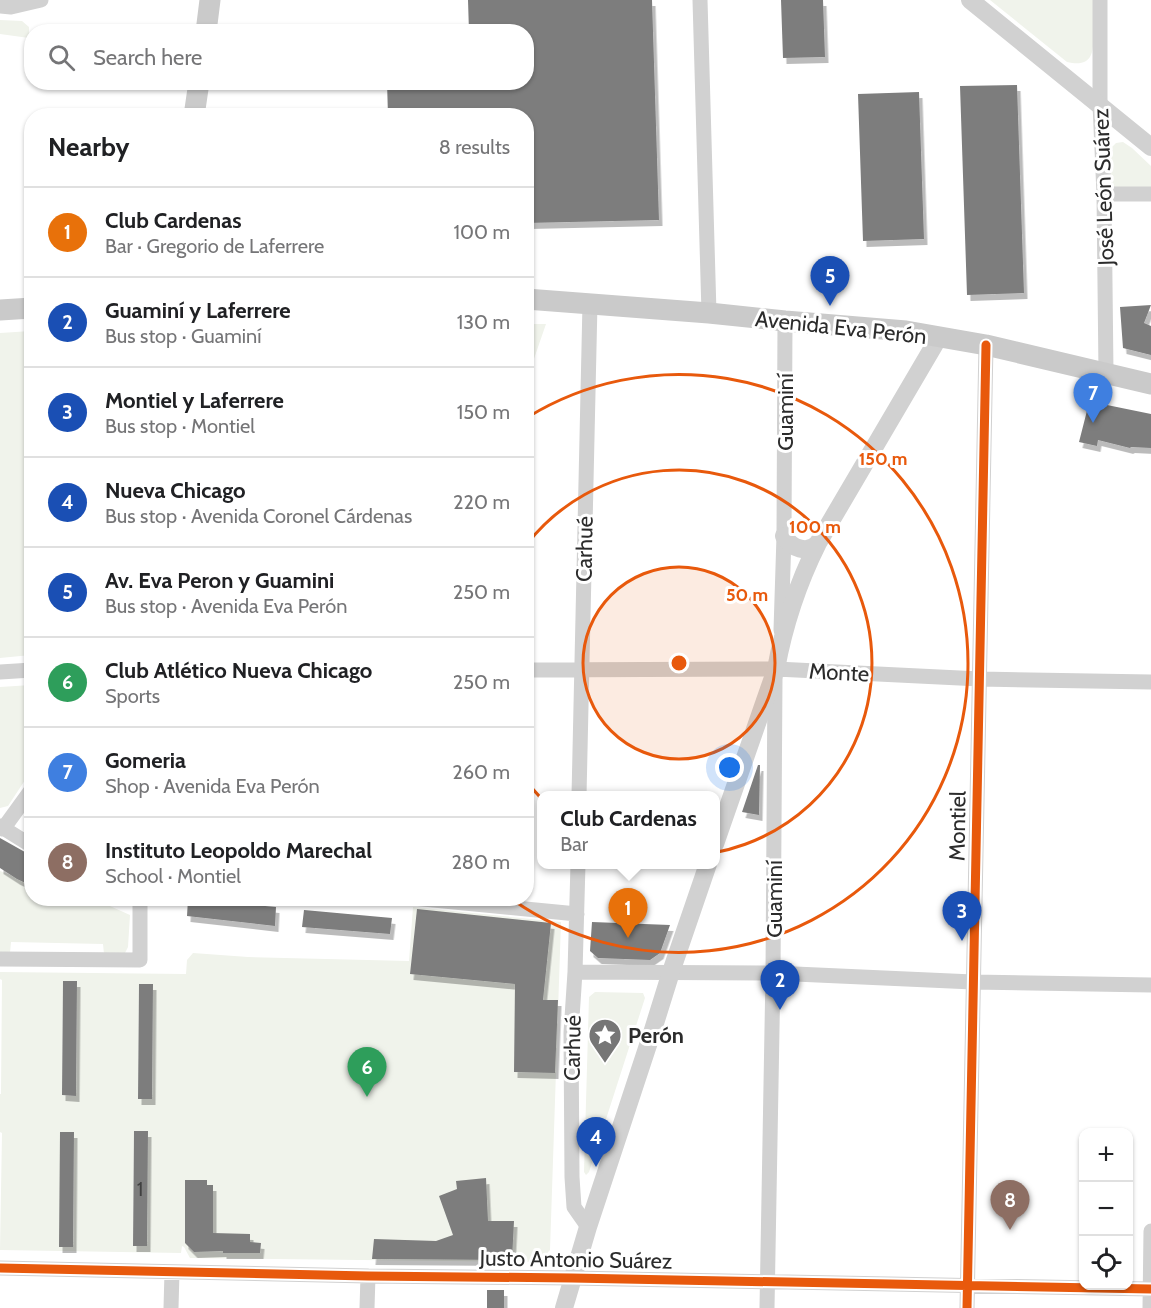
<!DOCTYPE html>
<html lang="en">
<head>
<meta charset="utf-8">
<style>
  :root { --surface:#fff; --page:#f2f2f2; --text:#202124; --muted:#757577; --line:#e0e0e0; --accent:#0f766e }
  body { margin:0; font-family:Cabin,sans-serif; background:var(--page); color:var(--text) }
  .controls { position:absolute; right:18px; bottom:18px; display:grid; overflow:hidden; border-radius:12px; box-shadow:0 2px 4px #0004 }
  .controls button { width:54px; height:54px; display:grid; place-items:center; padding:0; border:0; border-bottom:2px solid var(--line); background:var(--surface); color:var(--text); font:30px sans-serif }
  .you { position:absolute; left:730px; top:768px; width:21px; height:21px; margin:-15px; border:4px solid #fff; border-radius:50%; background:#1a73e8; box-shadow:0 0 0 9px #1a73e833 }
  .badge { display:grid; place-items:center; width:39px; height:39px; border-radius:50%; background:var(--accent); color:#fff; font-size:20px; font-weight:700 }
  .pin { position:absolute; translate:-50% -50px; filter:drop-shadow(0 2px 3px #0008) }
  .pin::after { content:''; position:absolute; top:32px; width:21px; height:18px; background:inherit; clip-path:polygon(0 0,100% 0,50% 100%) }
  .popup { position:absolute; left:537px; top:791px; width:183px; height:78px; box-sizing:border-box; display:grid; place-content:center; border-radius:12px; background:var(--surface); filter:drop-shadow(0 2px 4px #0005); font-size:20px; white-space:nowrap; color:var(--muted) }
  .popup b { font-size:22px; color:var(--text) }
  .popup::after { content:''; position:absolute; left:50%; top:100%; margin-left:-12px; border:12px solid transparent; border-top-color:var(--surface) }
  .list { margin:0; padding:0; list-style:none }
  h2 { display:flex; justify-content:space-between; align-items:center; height:78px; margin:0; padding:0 24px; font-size:26px }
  h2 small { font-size:20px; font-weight:400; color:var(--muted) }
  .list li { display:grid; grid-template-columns:39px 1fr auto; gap:18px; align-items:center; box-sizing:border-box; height:90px; padding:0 24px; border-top:2px solid var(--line) }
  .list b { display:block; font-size:22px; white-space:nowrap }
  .list p { margin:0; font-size:20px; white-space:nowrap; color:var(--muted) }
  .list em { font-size:20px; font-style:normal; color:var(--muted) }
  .icon { flex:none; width:33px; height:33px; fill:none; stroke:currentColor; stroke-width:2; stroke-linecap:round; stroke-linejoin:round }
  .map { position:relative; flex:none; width:1151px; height:1308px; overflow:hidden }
  .search { position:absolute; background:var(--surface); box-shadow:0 2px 4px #0004; left:24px; top:24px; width:510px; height:66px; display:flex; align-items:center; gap:15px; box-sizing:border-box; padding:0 21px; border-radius:24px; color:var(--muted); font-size:22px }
  .panel { position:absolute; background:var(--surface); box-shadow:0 2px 4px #0004; left:24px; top:108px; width:510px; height:798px; border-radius:24px }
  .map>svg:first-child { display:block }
  .green { fill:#f0f3eb; fill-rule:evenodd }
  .building { fill:#7d7d7d; filter:url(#shadow) }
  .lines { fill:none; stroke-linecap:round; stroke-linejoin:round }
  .minor { stroke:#d1d1d1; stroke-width:15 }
  .tertiary { stroke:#d1d1d1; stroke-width:18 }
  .secondary { stroke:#cacaca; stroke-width:21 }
  .cycleway-casing { stroke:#fff; stroke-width:13 }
  .cycleway { stroke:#e8590c; stroke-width:9 }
  .ring { fill:none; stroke:#e8590c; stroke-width:3 }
  .labels { text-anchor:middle; stroke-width:6; stroke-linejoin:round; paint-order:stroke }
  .number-label { font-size:20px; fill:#404040 }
  .street-label { font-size:22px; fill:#2c2c2c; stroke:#fff }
  .poi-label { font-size:22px; font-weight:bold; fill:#2c2c2c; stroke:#fff; text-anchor:start }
  .centre { fill:#e8590c; stroke:#fff; stroke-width:3 }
  .ring-label { font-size:18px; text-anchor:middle; font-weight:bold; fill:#e8590c; stroke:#fff; stroke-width:6; stroke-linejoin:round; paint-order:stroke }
</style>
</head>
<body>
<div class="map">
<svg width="1151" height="1308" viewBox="0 0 1151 1308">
  <defs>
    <filter id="shadow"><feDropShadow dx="3.5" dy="6" stdDeviation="0" flood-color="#0004"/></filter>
  </defs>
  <rect width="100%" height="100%" fill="#fff"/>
  <path class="green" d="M 990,0 L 1093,0 C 1093,10 1093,20 1093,29 C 1094,51 1094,68 1067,62 Z
    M 0,20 L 22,21 L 29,27 L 29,38 L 0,34 Z
    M 1123,142 L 1132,148 L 1151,166 L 1151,189 L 1114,189 L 1109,183 L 1107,152 L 1116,143 Z
    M 527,324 L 546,324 L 527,379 L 526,324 Z
    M 31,331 L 31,655 L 0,658 L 0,333 Z
    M 31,685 L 31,771 L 8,806 L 0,808 L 0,687 Z
    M 0,871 L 31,882 L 32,898 L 81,899 L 103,903 L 130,915 L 128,947 L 124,955 L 104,954 L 103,944 L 11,942 L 10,953 L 0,953 Z
    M 413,907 L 561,922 L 550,1250 L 539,1262 L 190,1258 L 184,1247 L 182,1246 L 181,1253 L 0,1250 L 2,1133 L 0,1132 L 0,1094 L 1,1094 L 2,980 L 0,979 L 0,972 L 186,974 L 187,960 L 193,953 L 248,957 L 409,961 ZM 63,981 L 77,981 L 76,1096 L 62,1095 ZM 139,984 L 153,984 L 152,1099 L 138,1099 ZM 61,1132 L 74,1132 L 73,1247 L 60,1132 ZM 134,1132 L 148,1132 L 146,1246 L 133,1246 Z
    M 595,992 L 643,993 L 645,998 L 589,1172 L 586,1175 L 584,1172 L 589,997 Z"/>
  <path class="building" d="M 468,0 L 652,0 L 659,220 L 526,223 L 526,116 L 388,116 L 387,82 L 444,82 L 444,87 L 471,87 L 471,82 L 526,82 L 526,32 L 469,32 Z
    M 781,0 L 823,0 L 825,57 L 783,58 Z
    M 1017,85 L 1024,293 L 967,295 L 960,86 Z
    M 919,92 L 924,239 L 863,241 L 858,94 Z
    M 1151,305 L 1144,323 L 1151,326 L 1151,355 L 1123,348 L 1120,307 Z
    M 1090,399 L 1107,405 L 1151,414 L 1151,448 L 1131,447 L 1130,448 L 1098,440 L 1097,446 L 1079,442 Z
    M 758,765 L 760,765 L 759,815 L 742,812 Z
    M 0,838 L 32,856 L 32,886 L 17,879 L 0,868 Z
    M 188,899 L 276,907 L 275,926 L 187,916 Z
    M 417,909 L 551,923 L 543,1000 L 558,1000 L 555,1073 L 514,1072 L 515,984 L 410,974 Z
    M 304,910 L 392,918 L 390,934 L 302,927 Z
    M 592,922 L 670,925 L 660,953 L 650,960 L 598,958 L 590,951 Z
    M 63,981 L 77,981 L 76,1096 L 62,1095 Z
    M 139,984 L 153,984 L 152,1099 L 138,1099 Z
    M 134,1131 L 148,1131 L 147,1246 L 133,1246 Z
    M 60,1132 L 74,1132 L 73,1247 L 59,1247 Z
    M 486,1178 L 488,1221 L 514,1221 L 512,1260 L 372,1259 L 374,1239 L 436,1241 L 453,1235 L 439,1196 L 457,1189 L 456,1181 Z
    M 185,1180 L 207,1180 L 207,1185 L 213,1185 L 213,1233 L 250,1234 L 250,1242 L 261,1243 L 260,1253 L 223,1253 L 223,1251 L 194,1252 L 185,1243 Z
    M 487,1290 L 504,1290 L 504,1308 L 487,1308 Z"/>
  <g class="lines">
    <path class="minor" d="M 700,0 L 709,313
      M 1100,0 L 1100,104 L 1104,194 L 1106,373
      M 0,6 L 11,7 L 41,0
      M 1104,194 L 1151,194
      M 781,630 L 784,536 L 785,321
      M 526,670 L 776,669 L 980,679 L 1151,682
      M 0,672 L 32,670
      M 579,796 L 590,303
      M 0,826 L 32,846
      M 3,829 L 32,789
      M 578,864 L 575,972 L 571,1033 L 572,1177 L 574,1207 L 588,1227
      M 413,898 L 577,914
      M 0,959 L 140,960 L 140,898
      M 575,972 L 773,973 L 973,982 L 1151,985
      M 0,1268 L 368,1276 L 572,1278 L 1151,1289
      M 171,1308 L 172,1272
      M 367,1308 L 368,1276
      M 767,1308 L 773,973 L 775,678
      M 967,1308 L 986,345
      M 1150,1308 L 1151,1231"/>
    <path class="tertiary" d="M 970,0 L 1151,147
      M 784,536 C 791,548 808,555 818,543
      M 715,844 L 776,669 C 784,625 798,583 818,543 L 939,337
      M 564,1308 L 588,1227 L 652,1033 L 671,972 L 708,864"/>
    <path class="secondary" d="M 206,32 L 210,0
      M 194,116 L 199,82
      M 526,299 L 709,313 L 785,321 L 906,331 L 986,345 L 1151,384
      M 0,310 L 32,308"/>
    <g class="cycleway-casing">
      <path id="cycleway" d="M 0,1268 L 368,1276 L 572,1278 L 1151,1289
        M 967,1308 L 986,345"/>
    </g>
    <use href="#cycleway" class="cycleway"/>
  </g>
  <circle cx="679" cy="663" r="96" fill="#e8590c" fill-opacity=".12"/>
  <g class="ring">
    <circle cx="679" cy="663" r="96"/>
    <path d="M527 544A193 193 0 1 1 527 782"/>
    <path d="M528 417A289 289 0 1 1 513 900"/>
  </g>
  <defs>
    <g id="sight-pin" transform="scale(1.725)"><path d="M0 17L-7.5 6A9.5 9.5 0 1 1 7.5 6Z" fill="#767676" stroke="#fff"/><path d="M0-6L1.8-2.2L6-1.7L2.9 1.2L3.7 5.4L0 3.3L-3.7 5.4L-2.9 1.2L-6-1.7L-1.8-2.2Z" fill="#fff"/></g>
  </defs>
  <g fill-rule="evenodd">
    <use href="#sight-pin" x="605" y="1035"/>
  </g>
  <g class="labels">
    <g class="number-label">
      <text x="140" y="1196">1</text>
    </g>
    <g class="street-label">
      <text transform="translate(1103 187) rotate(-92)" y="8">José León Suárez</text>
      <text transform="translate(841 327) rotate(6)" y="8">Avenida Eva Perón</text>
      <text transform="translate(785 412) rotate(-90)" y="8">Guaminí</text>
      <text transform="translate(584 549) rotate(-89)" y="8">Carhué</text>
      <text transform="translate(839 672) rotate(3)" y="8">Monte</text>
      <text transform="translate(957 826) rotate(-89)" y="8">Montiel</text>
      <text transform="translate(774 899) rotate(-90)" y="8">Guaminí</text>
      <text transform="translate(572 1048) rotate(-89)" y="8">Carhué</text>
      <text transform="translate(576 1259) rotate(1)" y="8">Justo Antonio Suárez</text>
    </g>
    <g class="poi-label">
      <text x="628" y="1043">Perón</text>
    </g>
  </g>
  <circle cx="679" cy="663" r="9" class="centre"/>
  <g class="ring-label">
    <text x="883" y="465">150 m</text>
    <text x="815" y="533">100 m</text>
    <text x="747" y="601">50 m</text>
  </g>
</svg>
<div class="controls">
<button>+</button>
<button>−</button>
<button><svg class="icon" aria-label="locate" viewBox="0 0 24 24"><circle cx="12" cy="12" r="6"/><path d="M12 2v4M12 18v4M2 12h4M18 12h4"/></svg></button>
</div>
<div class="you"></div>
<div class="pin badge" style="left:628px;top:938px;background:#e8710a">1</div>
<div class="popup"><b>Club Cardenas</b>Bar</div>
<div class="pin badge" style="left:780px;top:1010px;background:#1a4fb4">2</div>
<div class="pin badge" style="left:962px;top:941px;background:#1a4fb4">3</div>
<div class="pin badge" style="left:596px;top:1167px;background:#1a4fb4">4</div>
<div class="pin badge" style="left:830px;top:306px;background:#1a4fb4">5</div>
<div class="pin badge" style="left:367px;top:1097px;background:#2e9e5b">6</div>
<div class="pin badge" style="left:1093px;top:423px;background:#3f7fe0">7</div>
<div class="pin badge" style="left:1010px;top:1230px;background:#8d6e63">8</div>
<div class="search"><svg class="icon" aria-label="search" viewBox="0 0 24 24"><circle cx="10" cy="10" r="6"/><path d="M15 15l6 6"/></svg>Search here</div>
<section class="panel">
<h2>Nearby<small>8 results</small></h2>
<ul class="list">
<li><span class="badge" style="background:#e8710a">1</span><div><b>Club Cardenas</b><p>Bar · Gregorio de Laferrere</p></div><em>100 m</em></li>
<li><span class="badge" style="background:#1a4fb4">2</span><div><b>Guaminí y Laferrere</b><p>Bus stop · Guaminí</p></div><em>130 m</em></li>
<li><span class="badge" style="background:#1a4fb4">3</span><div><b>Montiel y Laferrere</b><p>Bus stop · Montiel</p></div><em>150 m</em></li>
<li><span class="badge" style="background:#1a4fb4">4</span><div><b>Nueva Chicago</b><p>Bus stop · Avenida Coronel Cárdenas</p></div><em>220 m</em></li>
<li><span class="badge" style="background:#1a4fb4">5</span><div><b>Av. Eva Peron y Guamini</b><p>Bus stop · Avenida Eva Perón</p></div><em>250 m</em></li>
<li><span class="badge" style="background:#2e9e5b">6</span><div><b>Club Atlético Nueva Chicago</b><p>Sports</p></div><em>250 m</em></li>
<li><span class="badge" style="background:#3f7fe0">7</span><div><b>Gomeria</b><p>Shop · Avenida Eva Perón</p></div><em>260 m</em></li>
<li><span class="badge" style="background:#8d6e63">8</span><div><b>Instituto Leopoldo Marechal</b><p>School · Montiel</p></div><em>280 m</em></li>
</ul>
</section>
</div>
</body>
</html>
